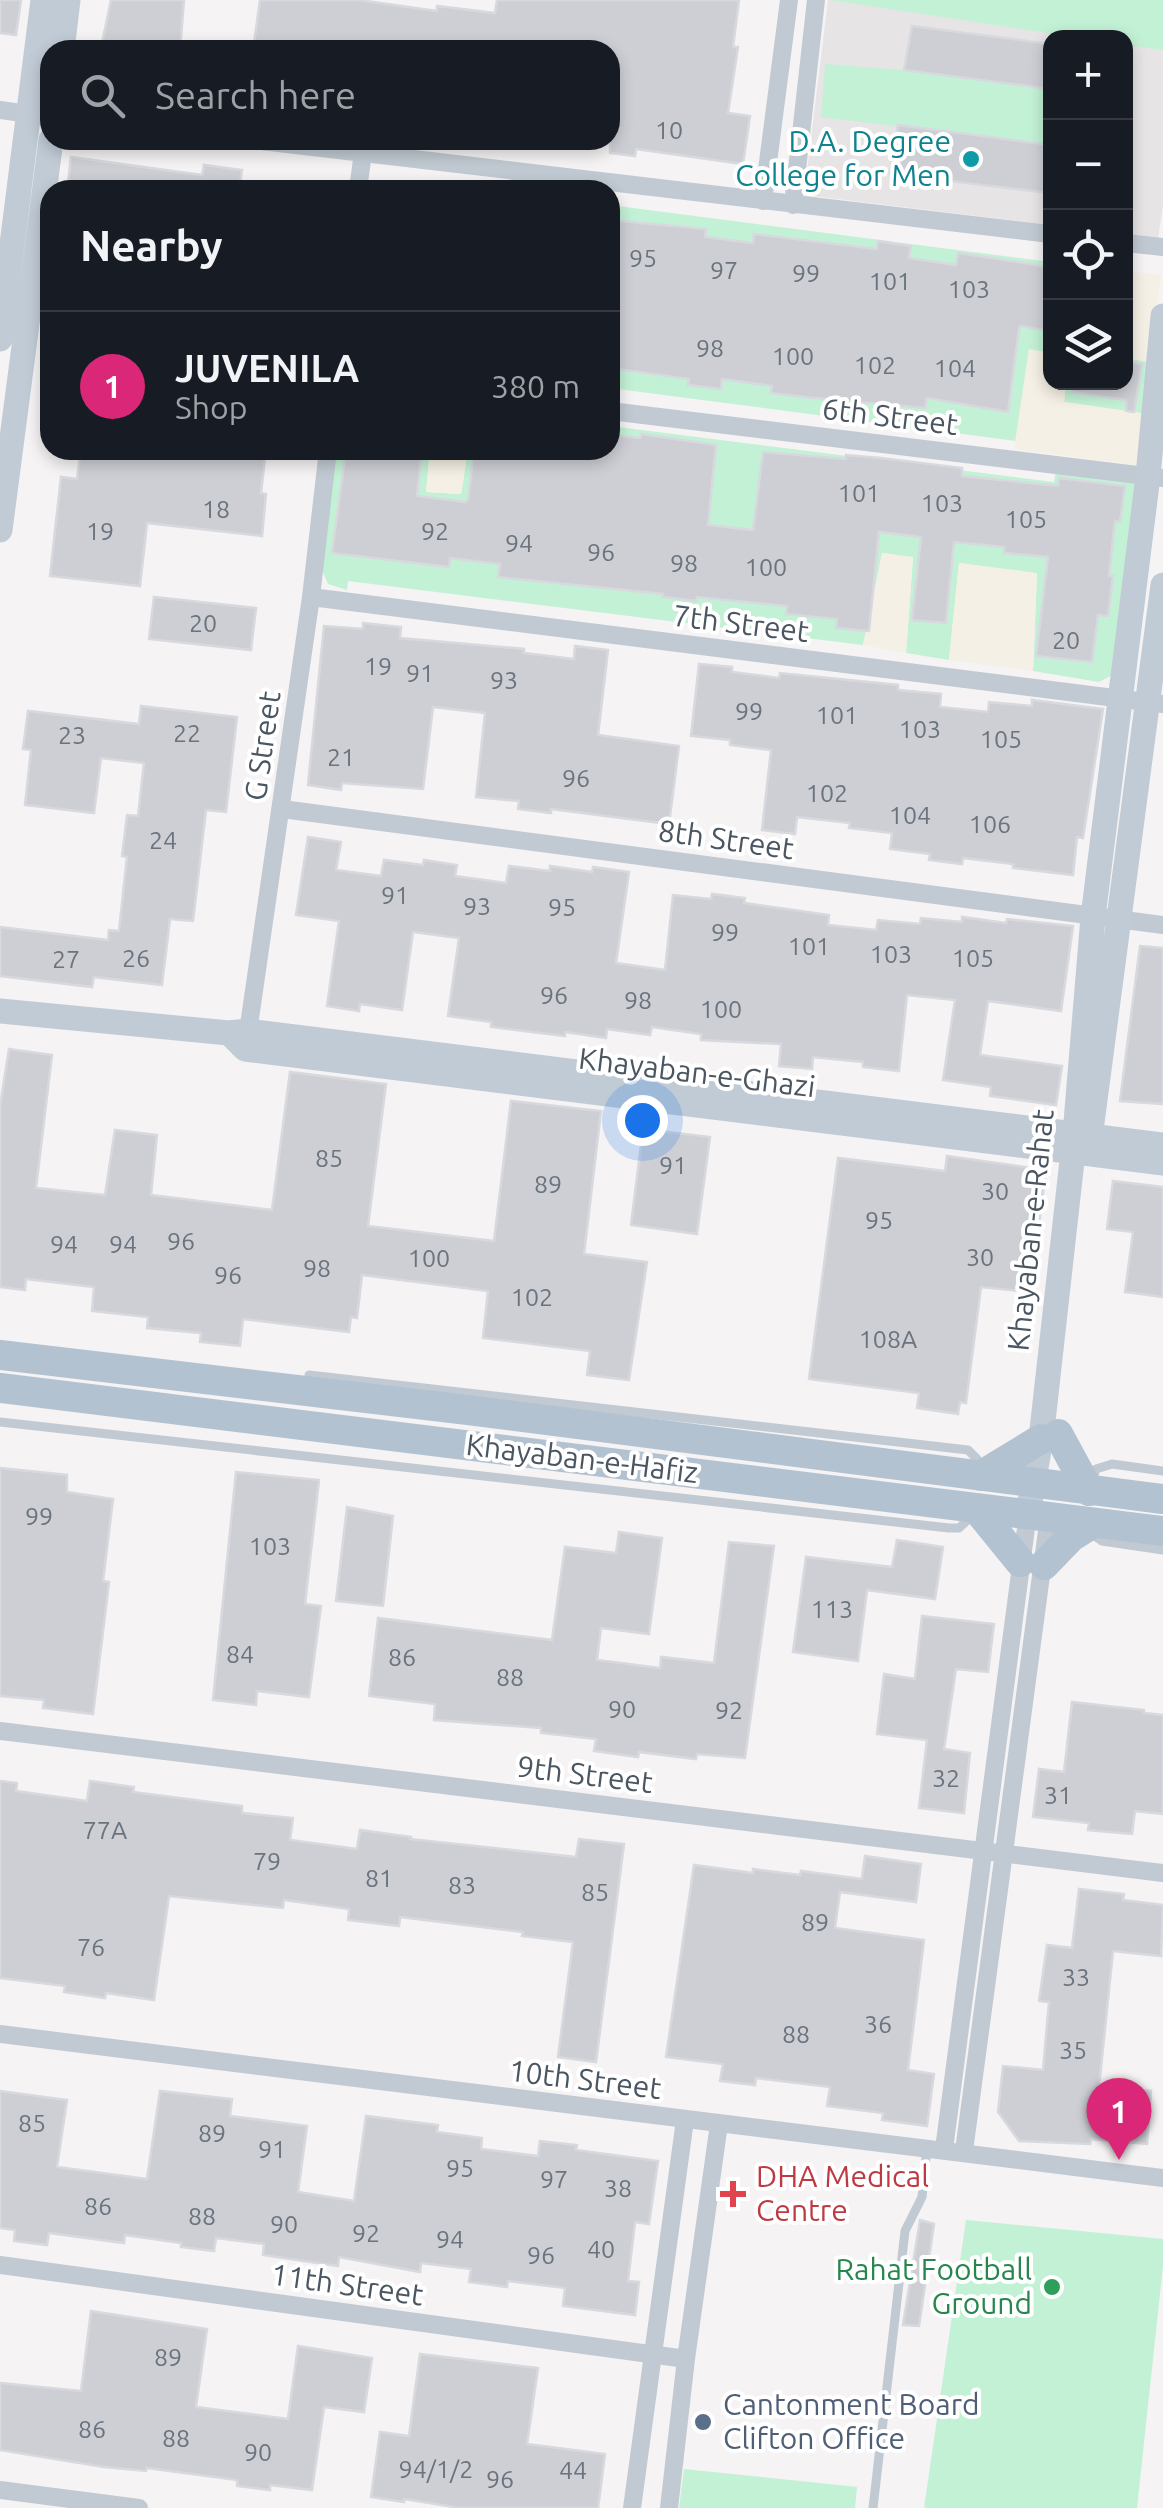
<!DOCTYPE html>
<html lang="en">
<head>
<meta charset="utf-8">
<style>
  :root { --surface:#171b24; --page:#242831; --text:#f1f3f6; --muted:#9ea1a6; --line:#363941; --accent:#db2777 }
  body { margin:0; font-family:Ubuntu,sans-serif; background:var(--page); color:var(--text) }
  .controls { position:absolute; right:30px; top:30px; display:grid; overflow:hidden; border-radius:20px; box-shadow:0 5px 15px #0003 }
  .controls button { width:90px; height:90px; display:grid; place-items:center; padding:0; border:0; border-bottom:2px solid var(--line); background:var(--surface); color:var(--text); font:50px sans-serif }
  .you { position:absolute; left:642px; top:1120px; width:35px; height:35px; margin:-25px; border:8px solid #fff; border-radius:50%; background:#1a73e8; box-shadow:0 0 0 15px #1a73e833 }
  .badge { display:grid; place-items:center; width:65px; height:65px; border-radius:50%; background:var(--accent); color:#fff; font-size:32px; font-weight:700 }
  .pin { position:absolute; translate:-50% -82px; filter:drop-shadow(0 2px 5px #0008) }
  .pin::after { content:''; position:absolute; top:52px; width:35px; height:30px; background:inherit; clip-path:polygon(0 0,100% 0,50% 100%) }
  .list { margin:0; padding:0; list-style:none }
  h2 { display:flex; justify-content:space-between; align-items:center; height:130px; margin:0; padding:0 40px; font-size:42px }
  h2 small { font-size:32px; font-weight:400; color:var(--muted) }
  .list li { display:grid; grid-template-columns:65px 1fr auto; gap:30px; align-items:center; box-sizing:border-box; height:150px; padding:0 40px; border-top:2px solid var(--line) }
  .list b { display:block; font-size:38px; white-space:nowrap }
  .list p { margin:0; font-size:32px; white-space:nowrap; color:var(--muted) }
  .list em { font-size:32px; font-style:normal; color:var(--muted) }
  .icon { flex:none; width:55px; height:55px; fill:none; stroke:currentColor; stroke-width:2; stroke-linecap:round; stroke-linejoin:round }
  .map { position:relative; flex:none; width:1163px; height:2508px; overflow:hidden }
  .search { position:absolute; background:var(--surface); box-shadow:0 5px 15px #0003; left:40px; top:40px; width:580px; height:110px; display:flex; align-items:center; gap:25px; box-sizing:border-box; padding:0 35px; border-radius:30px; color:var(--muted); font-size:38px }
  .panel { position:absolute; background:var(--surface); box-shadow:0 5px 15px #0003; left:40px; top:180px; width:580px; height:280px; border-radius:30px }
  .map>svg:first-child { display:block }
  .education { fill:#e6e4e5 }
  .green { fill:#c3f1d5 }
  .sand { fill:#f5f0e5 }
  .building { fill:#cdcfd5; stroke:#d7d9de; stroke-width:2.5 }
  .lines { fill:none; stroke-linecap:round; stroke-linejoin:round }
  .lane { stroke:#c1cad2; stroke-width:9 }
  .street { stroke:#c1cad2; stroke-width:18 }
  .secondary { stroke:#c1cbd6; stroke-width:25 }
  .primary { stroke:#b3c2d1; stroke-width:30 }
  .culture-dot { fill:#0f9aa8; stroke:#fff; stroke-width:4 }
  .health-dot { fill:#e0444e; stroke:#fff; stroke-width:4 }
  .leisure-dot { fill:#2e9e5b; stroke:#fff; stroke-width:4 }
  .service-dot { fill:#5c6f8a; stroke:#fff; stroke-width:4 }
  .labels { text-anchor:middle; stroke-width:8; stroke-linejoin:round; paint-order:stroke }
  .number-label { font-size:25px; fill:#6b747e }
  .culture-label { font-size:30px; fill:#0d838f; stroke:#fff; text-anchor:end }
  .street-label { font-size:30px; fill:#4a5661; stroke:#fff }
  .health-label { font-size:30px; fill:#be3a42; stroke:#fff; text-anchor:start }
  .leisure-label { font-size:30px; fill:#27864d; stroke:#fff; text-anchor:end }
  .service-label { font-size:30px; fill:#4e5e75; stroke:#fff; text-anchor:start }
</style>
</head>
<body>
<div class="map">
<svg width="1163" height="2508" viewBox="0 0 1163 2508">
  <rect width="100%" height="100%" fill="#f5f3f3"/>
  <path class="education" d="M 828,0 L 1163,0 L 1163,205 L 1158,239 L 1126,235 L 1126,38 L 1050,38 L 1050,225 L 804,195 Z"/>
  <path class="green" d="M 830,0 L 1163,0 L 1163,50 L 1126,45 L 1126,38 L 1074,37 Z
    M 825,64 L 904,70 L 1050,89 L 1050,111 L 1043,144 L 821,117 Z
    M 610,205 L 1050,262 L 1050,353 L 1029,350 L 1016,441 L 610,388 Z
    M 1126,358 L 1150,362 L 1147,414 L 1064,402 L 1066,383 L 1126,382 Z
    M 610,426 L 1054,482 L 1056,469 L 1140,482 L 1118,672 L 1099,682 L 1033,671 L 1037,574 L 959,563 L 949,660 L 906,653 L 913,558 L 883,553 L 863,645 L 348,581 L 347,590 L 328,584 L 322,570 L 336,450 L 430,450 L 426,492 L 461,494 L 468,450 L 610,450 Z
    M 966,2220 L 1163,2239 L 1163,2266 L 1137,2508 L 924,2508 Z
    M 684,2469 L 857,2487 L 855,2508 L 679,2508 Z"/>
  <path class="sand" d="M 1126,271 L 1161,275 L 1150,362 L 1126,358 Z
    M 1029,349 L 1050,353 L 1050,382 L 1066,383 L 1064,402 L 1147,414 L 1142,466 L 1014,449 Z
    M 430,450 L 468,450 L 461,494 L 426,492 Z
    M 882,553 L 913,557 L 906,653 L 863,645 Z
    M 959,563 L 1037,573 L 1033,671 L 949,660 Z"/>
  <path class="building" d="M 0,0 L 21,0 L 16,35 L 0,33 Z
    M 111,0 L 184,0 L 180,50 L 150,50 L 102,43 Z
    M 260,0 L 359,0 L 437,11 L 437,6 L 495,13 L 497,0 L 739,0 L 733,47 L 738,47 L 728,113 L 750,116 L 743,164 L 636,149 L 635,156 L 610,153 L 610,50 L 253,50 Z
    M 912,26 L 1050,44 L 1050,89 L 904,70 Z
    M 898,125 L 1050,145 L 1050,193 L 890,174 Z
    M 71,157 L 202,175 L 204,165 L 242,170 L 239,190 L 67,190 Z
    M 610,220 L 706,229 L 705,237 L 753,243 L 754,234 L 877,249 L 878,241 L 911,246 L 909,258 L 956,265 L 958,253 L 1032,264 L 1050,269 L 1050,331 L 1021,326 L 1019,329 L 1008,412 L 927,398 L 925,408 L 804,397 L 771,393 L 772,386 L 722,379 L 721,389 L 688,385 L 689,379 L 610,368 L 618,285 L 610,284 Z
    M 1126,362 L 1142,364 L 1134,412 L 1126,411 L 1126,400 L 1072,392 L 1072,382 L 1126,382 Z
    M 641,434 L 716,445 L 708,525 L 753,530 L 763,452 L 845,459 L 846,455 L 881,458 L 962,468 L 962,476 L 1058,486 L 1059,478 L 1125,486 L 1120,522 L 1115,521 L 1109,576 L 1113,576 L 1108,616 L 1098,615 L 1092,662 L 1036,656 L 1048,557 L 1004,553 L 1004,547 L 954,542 L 946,623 L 912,620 L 921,537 L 879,532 L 869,631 L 836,628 L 837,619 L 786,614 L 787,606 L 697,597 L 696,601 L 663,597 L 663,594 L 498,577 L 500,564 L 450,558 L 449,567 L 332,553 L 346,450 L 422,450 L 417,496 L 465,502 L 468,500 L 474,450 L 610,450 L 610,435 L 640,438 Z
    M 81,450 L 266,450 L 261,493 L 266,494 L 262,536 L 147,523 L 140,586 L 50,576 L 61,477 L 77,479 Z
    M 154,597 L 256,608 L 251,650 L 149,639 Z
    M 363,623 L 401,627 L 400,638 L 524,649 L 524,653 L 574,659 L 575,646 L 608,650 L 598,735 L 679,746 L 669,824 L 551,809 L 551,813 L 518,809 L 519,801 L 476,797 L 485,713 L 433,707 L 423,789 L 342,783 L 341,790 L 308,785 L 324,626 L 363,629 Z
    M 699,664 L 732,667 L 732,672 L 779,678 L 780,673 L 898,685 L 898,690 L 941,694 L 940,707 L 988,712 L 989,702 L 1032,706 L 1032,700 L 1103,709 L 1083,838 L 1077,837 L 1073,875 L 1013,868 L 1013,864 L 963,858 L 962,864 L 929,860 L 930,854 L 890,849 L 892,833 L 849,828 L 850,823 L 797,817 L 795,834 L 762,830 L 771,750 L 730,745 L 730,740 L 691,736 Z
    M 141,706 L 237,717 L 226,812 L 206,810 L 193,921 L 170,919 L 162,985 L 94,977 L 92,987 L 0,976 L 0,927 L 108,940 L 109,930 L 119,931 L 127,857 L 122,856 L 127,815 L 138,816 L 144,763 L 101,758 L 94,813 L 25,805 L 31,750 L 23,749 L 28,711 L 139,724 Z
    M 308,837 L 341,842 L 336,870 L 381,876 L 384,860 L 423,865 L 424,860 L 457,865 L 455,876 L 506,883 L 509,866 L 550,871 L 550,866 L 592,872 L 593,867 L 629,872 L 616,963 L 665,970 L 673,895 L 711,899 L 712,894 L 745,898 L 744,903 L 829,915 L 828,925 L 876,930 L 878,920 L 920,924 L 921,918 L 962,922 L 962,917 L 1006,923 L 1007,919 L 1073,926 L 1061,1011 L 988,1001 L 980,1055 L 1062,1066 L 1056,1105 L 990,1096 L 991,1087 L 943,1080 L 955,1000 L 907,995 L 899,1071 L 863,1067 L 863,1062 L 813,1057 L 812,1069 L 779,1066 L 781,1044 L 701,1040 L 701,1034 L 652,1027 L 650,1035 L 607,1029 L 606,1038 L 565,1032 L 565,1036 L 491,1027 L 491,1022 L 448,1016 L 459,938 L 413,932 L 402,1010 L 360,1004 L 359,1011 L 327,1006 L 339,921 L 296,915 Z
    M 1140,946 L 1163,948 L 1163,1104 L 1120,1101 Z
    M 9,1049 L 52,1055 L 36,1188 L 105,1195 L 115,1130 L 157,1135 L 151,1195 L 272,1210 L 290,1072 L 386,1084 L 368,1226 L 494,1241 L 511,1101 L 601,1111 L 584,1254 L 647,1262 L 629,1380 L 587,1375 L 590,1351 L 483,1338 L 488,1291 L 362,1275 L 357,1318 L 351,1317 L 349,1332 L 243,1319 L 240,1346 L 200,1342 L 201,1333 L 147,1328 L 148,1317 L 92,1311 L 94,1287 L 26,1279 L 25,1290 L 0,1287 L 0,1106 Z
    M 643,1129 L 710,1137 L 697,1234 L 631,1225 Z
    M 947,1156 L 1046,1170 L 1039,1224 L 1029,1225 L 1020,1291 L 981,1287 L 966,1403 L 960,1402 L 958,1414 L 917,1408 L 919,1393 L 809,1379 L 838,1158 L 945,1171 Z
    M 1113,1181 L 1163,1187 L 1163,1297 L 1125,1292 L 1133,1232 L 1107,1229 Z
    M 0,1468 L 67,1475 L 67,1492 L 113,1499 L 103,1581 L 109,1582 L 93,1714 L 43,1708 L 44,1700 L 0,1696 Z
    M 236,1472 L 319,1480 L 305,1604 L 321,1606 L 309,1697 L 257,1691 L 256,1705 L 213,1700 Z
    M 347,1507 L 393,1516 L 383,1606 L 336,1601 Z
    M 619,1532 L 662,1538 L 649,1634 L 601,1628 L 597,1660 L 660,1668 L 661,1657 L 714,1663 L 729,1542 L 774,1546 L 745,1758 L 697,1754 L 696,1759 L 639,1752 L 638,1757 L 594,1751 L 596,1739 L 541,1733 L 541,1728 L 434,1720 L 435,1704 L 369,1696 L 378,1618 L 552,1640 L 565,1547 L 616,1553 Z
    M 897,1540 L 943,1547 L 935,1599 L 867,1590 L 858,1661 L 793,1652 L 806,1557 L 892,1567 Z
    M 922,1616 L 994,1624 L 988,1672 L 956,1669 L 944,1749 L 970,1753 L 964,1813 L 919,1808 L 927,1740 L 877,1734 L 884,1674 L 915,1679 Z
    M 1072,1702 L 1144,1710 L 1144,1713 L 1163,1715 L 1163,1814 L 1135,1811 L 1132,1834 L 1088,1830 L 1089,1823 L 1033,1817 L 1039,1769 L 1064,1772 Z
    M 0,1781 L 17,1783 L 16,1791 L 87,1801 L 90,1781 L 134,1787 L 133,1792 L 242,1806 L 242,1813 L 293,1818 L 290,1840 L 357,1849 L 360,1830 L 411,1837 L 410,1839 L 576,1857 L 579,1839 L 624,1844 L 596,2062 L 558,2057 L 573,1942 L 522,1936 L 523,1932 L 400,1917 L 399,1926 L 348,1920 L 349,1909 L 284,1900 L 283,1908 L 169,1896 L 154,2000 L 106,1993 L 105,1998 L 64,1992 L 65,1986 L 0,1978 Z
    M 865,1856 L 921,1864 L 916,1902 L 840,1892 L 835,1928 L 924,1940 L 908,2070 L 934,2074 L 927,2126 L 882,2120 L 883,2113 L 827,2106 L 830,2087 L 756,2078 L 755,2085 L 720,2081 L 723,2064 L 666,2057 L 694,1865 L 753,1873 L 753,1869 L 800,1875 L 801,1871 L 862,1879 Z
    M 1079,1889 L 1124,1894 L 1123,1900 L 1163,1905 L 1161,1956 L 1113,1951 L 1099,2087 L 1151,2091 L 1147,2144 L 1091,2139 L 1090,2144 L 1019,2141 L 998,2112 L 1003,2066 L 1043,2070 L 1049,2002 L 1039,2001 L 1047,1945 L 1072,1948 Z
    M 0,2091 L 67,2100 L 57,2167 L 147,2179 L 160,2091 L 232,2099 L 230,2116 L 307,2126 L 298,2192 L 354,2201 L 366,2116 L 438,2125 L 437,2132 L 482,2138 L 481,2149 L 538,2156 L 540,2141 L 577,2145 L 576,2150 L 658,2161 L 649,2224 L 635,2222 L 628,2281 L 639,2282 L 635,2315 L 563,2306 L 565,2288 L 508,2281 L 507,2287 L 469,2282 L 471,2269 L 421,2263 L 420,2272 L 339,2257 L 338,2266 L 263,2255 L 264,2244 L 216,2238 L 214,2251 L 181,2247 L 181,2243 L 125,2235 L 124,2243 L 49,2233 L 47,2245 L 14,2241 L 15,2230 L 0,2228 Z
    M 920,2220 L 934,2224 L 919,2326 L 903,2325 Z
    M 91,2311 L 207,2329 L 196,2407 L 288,2419 L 298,2346 L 372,2358 L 364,2412 L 324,2407 L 312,2490 L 270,2485 L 270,2490 L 237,2486 L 237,2480 L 147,2468 L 146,2471 L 104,2467 L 0,2450 L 0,2383 L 81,2391 Z
    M 420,2354 L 538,2368 L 527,2444 L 605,2454 L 598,2508 L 461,2508 L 404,2499 L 404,2502 L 371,2497 L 380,2432 L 409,2436 Z"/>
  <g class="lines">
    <path class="lane" d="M 309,1375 L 968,1450 L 977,1459 L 979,1469
      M 0,1422 L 949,1528 L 959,1528 L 973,1515
      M 1093,1479 L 1096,1469 L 1112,1464 L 1163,1471
      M 1094,1529 L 1095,1536 L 1102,1541 L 1163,1550
      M 873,2508 L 905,2231 L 922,2197 L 927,2147"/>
    <path class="street" d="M 0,110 L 50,117
      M 253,140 L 1050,234
      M 358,190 L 363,152
      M 763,201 L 789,0
      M 793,205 L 816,0
      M 1126,243 L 1163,247
      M 610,411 L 1163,478
      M 311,597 L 1163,704
      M 282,809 L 1163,925
      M 247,1039 L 311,597 L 328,450
      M 0,1731 L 1163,1873
      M 0,2034 L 1163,2178
      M 944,2149 L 1028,1513
      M 964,2151 L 1049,1516
      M 0,2265 L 686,2359
      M 0,2490 L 139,2508
      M 632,2508 L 685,2120
      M 669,2508 L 686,2359 L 719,2124"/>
    <path class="secondary" d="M 62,50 L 68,0
      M 0,339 L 43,0
      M 0,530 L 51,140
      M 0,1011 L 229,1033 L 248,1031 L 1163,1145
      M 229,1033 L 245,1049 L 1163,1163
      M 1091,1130 L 1163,585
      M 1028,1513 L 1041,1439 L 1075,1134 L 1093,917 L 1148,476 L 1163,316"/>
    <path class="primary" d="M 0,1355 L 468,1410 L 1163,1499
      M 0,1388 L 1163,1531
      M 1058,1434 L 1089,1491
      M 980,1476 L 1041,1439
      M 976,1508 L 1020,1562
      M 1044,1565 L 1071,1537 L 1093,1523"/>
  </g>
  <circle class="culture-dot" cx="971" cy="159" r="10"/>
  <path class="health-dot" d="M728 2179h10v10h10v10h-10v10h-10v-10h-10v-10h10z"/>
  <circle class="leisure-dot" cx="1052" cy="2287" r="10"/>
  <circle class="service-dot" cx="703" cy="2422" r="10"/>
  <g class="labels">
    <g class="number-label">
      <text x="669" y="139">10</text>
      <text x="643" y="267">95</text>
      <text x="724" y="279">97</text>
      <text x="806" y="282">99</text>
      <text x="890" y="290">101</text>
      <text x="969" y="298">103</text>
      <text x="710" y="357">98</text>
      <text x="793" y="365">100</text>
      <text x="875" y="374">102</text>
      <text x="955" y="377">104</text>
      <text x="859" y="502">101</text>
      <text x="942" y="512">103</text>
      <text x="216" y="518">18</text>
      <text x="1026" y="528">105</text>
      <text x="100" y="540">19</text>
      <text x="435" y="540">92</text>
      <text x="519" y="552">94</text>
      <text x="601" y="561">96</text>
      <text x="684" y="572">98</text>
      <text x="766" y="576">100</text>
      <text x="203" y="632">20</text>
      <text x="1066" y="649">20</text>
      <text x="378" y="675">19</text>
      <text x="420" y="682">91</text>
      <text x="504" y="689">93</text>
      <text x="749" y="720">99</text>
      <text x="837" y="724">101</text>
      <text x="920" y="738">103</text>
      <text x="187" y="742">22</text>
      <text x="72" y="744">23</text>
      <text x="1001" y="748">105</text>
      <text x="341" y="766">21</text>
      <text x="576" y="787">96</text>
      <text x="827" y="802">102</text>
      <text x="910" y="824">104</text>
      <text x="990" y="833">106</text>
      <text x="163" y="849">24</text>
      <text x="395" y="904">91</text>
      <text x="477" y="915">93</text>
      <text x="562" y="916">95</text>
      <text x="725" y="941">99</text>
      <text x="809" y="955">101</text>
      <text x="891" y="963">103</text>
      <text x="136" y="967">26</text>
      <text x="973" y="967">105</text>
      <text x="66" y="968">27</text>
      <text x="554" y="1004">96</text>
      <text x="638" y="1009">98</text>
      <text x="721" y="1018">100</text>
      <text x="329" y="1167">85</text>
      <text x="673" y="1174">91</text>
      <text x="548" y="1193">89</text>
      <text x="995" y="1200">30</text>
      <text x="879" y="1229">95</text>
      <text x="181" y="1250">96</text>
      <text x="64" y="1253">94</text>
      <text x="123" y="1253">94</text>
      <text x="980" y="1266">30</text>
      <text x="429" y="1267">100</text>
      <text x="317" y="1277">98</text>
      <text x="228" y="1284">96</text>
      <text x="532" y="1306">102</text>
      <text x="888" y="1348">108A</text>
      <text x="39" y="1525">99</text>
      <text x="270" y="1555">103</text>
      <text x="832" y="1618">113</text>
      <text x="240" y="1663">84</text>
      <text x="402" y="1666">86</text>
      <text x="510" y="1686">88</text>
      <text x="622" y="1718">90</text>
      <text x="729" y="1719">92</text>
      <text x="946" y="1787">32</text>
      <text x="1058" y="1804">31</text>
      <text x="105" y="1839">77A</text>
      <text x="267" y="1870">79</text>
      <text x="379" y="1887">81</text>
      <text x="462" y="1894">83</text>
      <text x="595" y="1901">85</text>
      <text x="815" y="1931">89</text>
      <text x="91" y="1956">76</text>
      <text x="1076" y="1986">33</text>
      <text x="878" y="2033">36</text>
      <text x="796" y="2043">88</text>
      <text x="1073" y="2059">35</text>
      <text x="32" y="2132">85</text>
      <text x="212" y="2142">89</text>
      <text x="272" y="2158">91</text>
      <text x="460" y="2177">95</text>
      <text x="554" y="2188">97</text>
      <text x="618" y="2197">38</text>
      <text x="98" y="2215">86</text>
      <text x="202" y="2225">88</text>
      <text x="284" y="2233">90</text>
      <text x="366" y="2242">92</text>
      <text x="450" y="2248">94</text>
      <text x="601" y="2258">40</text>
      <text x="541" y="2264">96</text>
      <text x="168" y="2366">89</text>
      <text x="92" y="2438">86</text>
      <text x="176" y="2447">88</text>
      <text x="258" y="2461">90</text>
      <text x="436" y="2478">94/1/2</text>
      <text x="573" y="2479">44</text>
      <text x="500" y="2488">96</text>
    </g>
    <g class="culture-label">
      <text x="951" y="152">D.A. Degree<tspan x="951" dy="34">College for Men</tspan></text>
    </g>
    <g class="street-label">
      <text transform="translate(890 417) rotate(7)" y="10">6th Street</text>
      <text transform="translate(741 624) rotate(7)" y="10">7th Street</text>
      <text transform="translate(263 746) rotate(-82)" y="10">G Street</text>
      <text transform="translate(726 840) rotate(8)" y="10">8th Street</text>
      <text transform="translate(697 1073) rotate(7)" y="10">Khayaban-e-Ghazi</text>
      <text transform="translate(1031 1230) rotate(-84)" y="10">Khayaban-e-Rahat</text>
      <text transform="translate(582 1459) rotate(7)" y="10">Khayaban-e-Hafiz</text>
      <text transform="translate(585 1775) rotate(7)" y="10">9th Street</text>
      <text transform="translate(585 2080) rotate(7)" y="10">10th Street</text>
      <text transform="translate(347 2285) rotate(8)" y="10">11th Street</text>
    </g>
    <g class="health-label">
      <text x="756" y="2187">DHA Medical<tspan x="756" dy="34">Centre</tspan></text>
    </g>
    <g class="leisure-label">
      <text x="1032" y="2280">Rahat Football<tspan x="1032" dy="34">Ground</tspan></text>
    </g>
    <g class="service-label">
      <text x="723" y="2415">Cantonment Board<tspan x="723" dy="34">Clifton Office</tspan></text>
    </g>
  </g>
</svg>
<div class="controls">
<button>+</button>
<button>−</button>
<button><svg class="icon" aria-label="locate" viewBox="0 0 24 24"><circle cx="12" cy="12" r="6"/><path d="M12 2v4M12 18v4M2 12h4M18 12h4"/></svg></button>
<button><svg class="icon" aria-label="layers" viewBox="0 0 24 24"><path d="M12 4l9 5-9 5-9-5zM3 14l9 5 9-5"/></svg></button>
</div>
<div class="you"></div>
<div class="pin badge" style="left:1119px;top:2160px">1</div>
<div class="search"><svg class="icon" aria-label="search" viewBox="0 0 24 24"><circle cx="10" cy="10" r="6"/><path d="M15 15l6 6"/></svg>Search here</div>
<section class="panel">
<h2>Nearby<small></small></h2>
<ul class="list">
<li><span class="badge">1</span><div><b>JUVENILA</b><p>Shop</p></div><em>380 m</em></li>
</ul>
</section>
</div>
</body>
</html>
